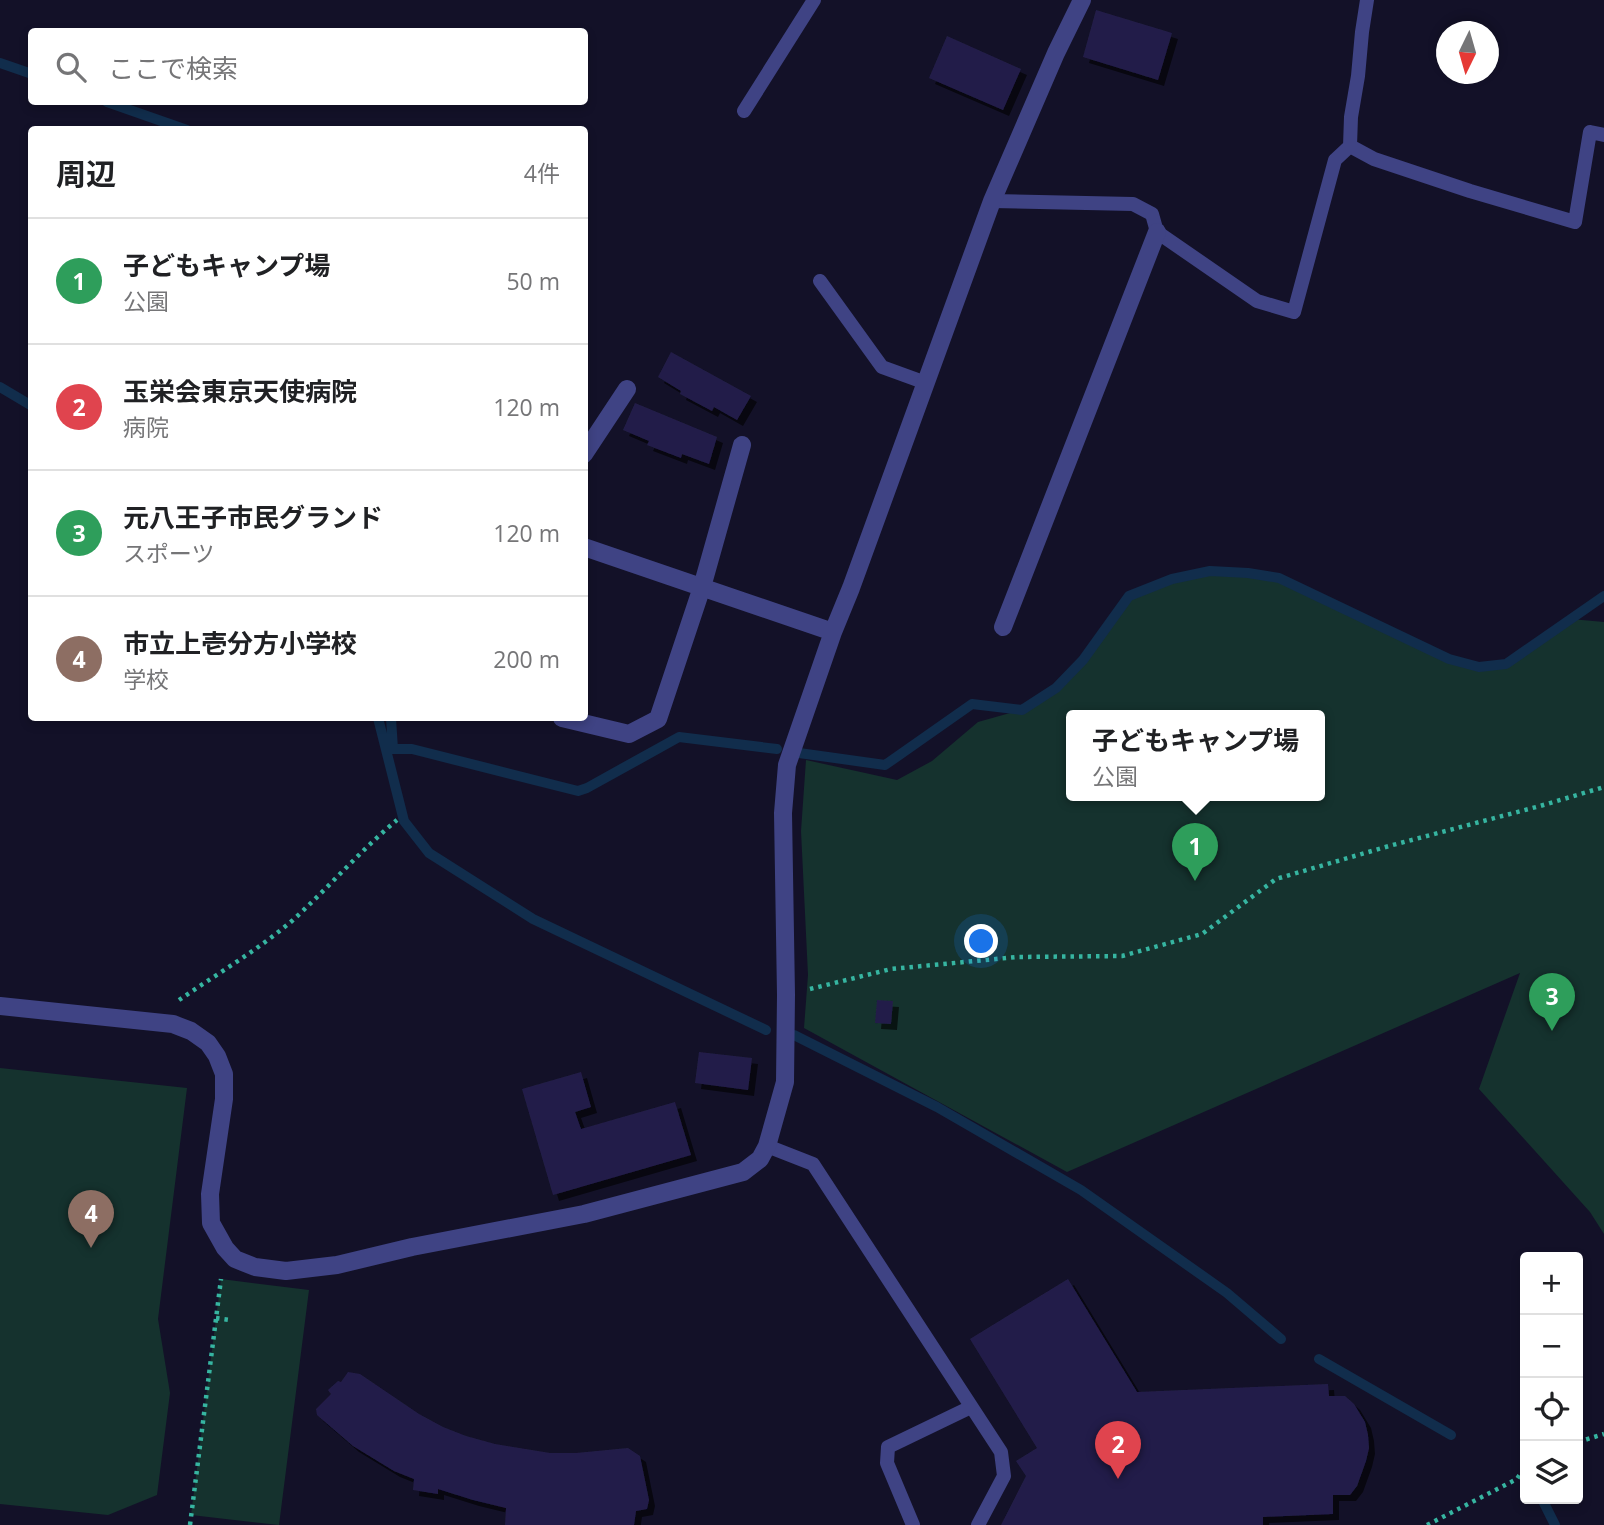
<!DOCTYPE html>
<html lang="ja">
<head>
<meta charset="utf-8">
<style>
  :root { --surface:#fff; --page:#f2f2f2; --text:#202124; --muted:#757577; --line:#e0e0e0; --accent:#197f81 }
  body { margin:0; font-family:"Open Sans","Noto Sans JP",sans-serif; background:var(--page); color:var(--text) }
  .controls { position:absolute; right:21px; bottom:21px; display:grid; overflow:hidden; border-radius:7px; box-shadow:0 4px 10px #0003 }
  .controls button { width:63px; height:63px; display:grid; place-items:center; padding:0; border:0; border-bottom:2px solid var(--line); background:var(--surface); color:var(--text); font:35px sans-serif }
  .compass { position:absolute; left:1436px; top:21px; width:63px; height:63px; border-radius:50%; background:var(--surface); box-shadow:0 4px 10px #0003; rotate:185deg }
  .you { position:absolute; left:982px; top:942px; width:24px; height:24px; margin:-18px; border:5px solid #fff; border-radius:50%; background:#1a73e8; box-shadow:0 0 0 10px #1a73e833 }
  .badge { display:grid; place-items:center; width:46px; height:46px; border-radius:50%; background:var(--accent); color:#fff; font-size:23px; font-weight:700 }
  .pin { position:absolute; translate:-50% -58px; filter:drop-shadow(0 2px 4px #0008) }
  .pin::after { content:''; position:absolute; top:37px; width:24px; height:21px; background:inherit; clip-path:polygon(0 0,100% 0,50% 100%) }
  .popup { position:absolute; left:1066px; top:710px; width:259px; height:91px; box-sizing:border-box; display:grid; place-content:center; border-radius:7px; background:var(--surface); filter:drop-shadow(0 2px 5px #0005); font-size:23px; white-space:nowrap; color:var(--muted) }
  .popup b { font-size:26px; color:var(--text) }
  .popup::after { content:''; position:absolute; left:50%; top:100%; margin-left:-14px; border:14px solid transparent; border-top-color:var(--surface) }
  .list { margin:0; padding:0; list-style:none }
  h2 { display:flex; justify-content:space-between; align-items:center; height:91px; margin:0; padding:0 28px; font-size:30px }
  h2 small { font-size:23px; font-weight:400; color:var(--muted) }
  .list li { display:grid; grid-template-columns:46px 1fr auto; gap:21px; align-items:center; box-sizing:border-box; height:126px; padding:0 28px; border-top:2px solid var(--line) }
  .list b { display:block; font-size:26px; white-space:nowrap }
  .list p { margin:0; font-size:23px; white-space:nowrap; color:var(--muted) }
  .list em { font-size:23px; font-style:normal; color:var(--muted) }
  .icon { flex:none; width:38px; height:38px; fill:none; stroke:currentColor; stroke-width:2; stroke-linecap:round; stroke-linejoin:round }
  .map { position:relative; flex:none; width:1604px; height:1525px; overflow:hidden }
  .search { position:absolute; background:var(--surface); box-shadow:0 4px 10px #0003; left:28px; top:28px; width:560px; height:77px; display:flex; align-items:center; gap:18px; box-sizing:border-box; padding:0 24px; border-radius:7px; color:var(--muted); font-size:26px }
  .panel { position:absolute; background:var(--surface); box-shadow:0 4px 10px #0003; left:28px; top:126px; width:560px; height:595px; border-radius:7px }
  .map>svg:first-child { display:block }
  .green { fill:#15322e; fill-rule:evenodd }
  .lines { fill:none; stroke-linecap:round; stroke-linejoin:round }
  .stream { stroke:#112d4c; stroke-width:10 }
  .building { fill:#231e48; filter:url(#shadow) }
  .path { stroke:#36b5a1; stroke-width:4.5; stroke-dasharray:3.5 5; stroke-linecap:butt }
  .lane { stroke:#3f4384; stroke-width:14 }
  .street { stroke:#3f4384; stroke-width:18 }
</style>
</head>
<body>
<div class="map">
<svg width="1604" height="1525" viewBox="0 0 1604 1525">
  <defs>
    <filter id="shadow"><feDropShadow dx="6" dy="6" stdDeviation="0" flood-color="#0009"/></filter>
  </defs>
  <rect width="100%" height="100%" fill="#131128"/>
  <path class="green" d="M 1210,571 L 1248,573 L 1279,578 L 1449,659 L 1479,667 L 1506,664 L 1571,619 L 1604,622 L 1604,1234 L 1590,1212 L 1479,1089 L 1520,973 L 1067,1172 L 804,1028 L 808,975 L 801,831 L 806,760 L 897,780 L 932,761 L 978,722 L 1021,710 L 1056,688 L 1083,660 L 1129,596 L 1172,579 ZM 1071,715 L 1319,715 L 1319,795 L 1071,795 Z
    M 0,1068 L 187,1088 L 158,1319 L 170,1393 L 157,1495 L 108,1515 L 0,1504 Z
    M 221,1279 L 309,1290 L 279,1525 L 191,1515 Z"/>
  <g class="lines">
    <path class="stream" d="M 0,63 L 32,74
      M 107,102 L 187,130
      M 0,387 L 32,406
      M 378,718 L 404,821 L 429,853 L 533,919 L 766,1030
      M 391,718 L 393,749
      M 386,749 L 412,749 L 578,791 L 587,788 L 679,737 L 777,749
      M 799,753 L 885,765 L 972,704 L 1022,710 L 1056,688 L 1083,660 L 1129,596 L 1172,579 L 1210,571 L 1248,573 L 1279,578 L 1449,659 L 1479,667 L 1506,664 L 1604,596
      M 794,1035 L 937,1107 L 1081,1190 L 1227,1293 L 1281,1339
      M 1319,1359 L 1451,1435
      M 1542,1499 L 1555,1525"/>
  </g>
  <path class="building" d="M 1096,10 L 1172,33 L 1158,80 L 1083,57 Z
    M 947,36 L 1021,69 L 1003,110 L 929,78 Z
    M 671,352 L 751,396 L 737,420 L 714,407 L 712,411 L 680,394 L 681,391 L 658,377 Z
    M 635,403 L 717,437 L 709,464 L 682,454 L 681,458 L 647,445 L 649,441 L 623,430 Z
    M 877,1000 L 893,1001 L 891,1024 L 875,1023 Z
    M 699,1052 L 752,1058 L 748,1090 L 695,1083 Z
    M 581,1072 L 591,1107 L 575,1112 L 581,1129 L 675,1102 L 691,1155 L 553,1195 L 522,1089 Z
    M 1068,1279 L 1137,1392 L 1328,1384 L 1329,1396 L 1345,1396 L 1354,1404 L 1365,1422 L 1368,1435 L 1369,1448 L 1366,1461 L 1357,1486 L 1350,1495 L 1333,1495 L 1333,1514 L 1263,1517 L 1263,1525 L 1001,1525 L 1026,1476 L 1016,1461 L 1037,1448 L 970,1339 Z
    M 348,1372 L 360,1374 L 419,1414 L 443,1427 L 466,1436 L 495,1444 L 550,1453 L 576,1453 L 628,1448 L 640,1456 L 649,1500 L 647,1509 L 636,1511 L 634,1525 L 505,1525 L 506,1508 L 473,1500 L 438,1489 L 438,1494 L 413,1490 L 414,1479 L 394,1471 L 353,1446 L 317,1415 L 316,1409 L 331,1394 L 328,1390 L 338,1381 L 341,1382 Z"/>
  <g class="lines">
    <path class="path" d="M 810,989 L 891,969 L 1017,957 L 1122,956 L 1202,934 L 1276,879 L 1389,846 L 1540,806 L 1604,787
      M 179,1000 C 217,974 258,950 293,920 C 329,887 360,851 397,820
      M 216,1318 L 230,1320
      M 1578,1442 L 1604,1434
      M 190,1525 L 221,1279
      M 1427,1525 L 1517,1479 L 1525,1466"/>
    <path class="lane" d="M 1367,0 L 1362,32 L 1358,76 L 1351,117 L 1350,146 L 1374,159 L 1470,191 L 1575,222 L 1590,132 L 1604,135
      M 744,111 L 814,0
      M 992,201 L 1133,204 L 1152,214 L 1157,232 L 1257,301 L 1294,312 L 1335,160 L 1350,146
      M 820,281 L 882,367 L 926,383
      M 767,1146 L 813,1164 L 1001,1452 L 1004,1476 L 978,1525
      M 913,1525 L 887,1463 L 888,1447 L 971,1407"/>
    <path class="street" d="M 584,454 L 627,389
      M 584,547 L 833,632
      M 1003,627 L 1157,232
      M 562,718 L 629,734 L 658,719 L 702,587 L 742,445
      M 0,1006 L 173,1024 L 191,1031 L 208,1043 L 217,1056 L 224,1074 L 224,1099 L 210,1194 L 211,1223 L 225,1248 L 235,1259 L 255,1267 L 286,1271 L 337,1265 L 412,1247 L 584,1214 L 743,1172 L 760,1159 L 767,1146 L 785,1082 L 786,995 L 783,813 L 787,765 L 833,632 L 851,588 L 992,201 L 1056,53 L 1082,0"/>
  </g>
</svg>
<div class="controls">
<button>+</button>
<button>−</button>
<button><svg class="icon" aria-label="locate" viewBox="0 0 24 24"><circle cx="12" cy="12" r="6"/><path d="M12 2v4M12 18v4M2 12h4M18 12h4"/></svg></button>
<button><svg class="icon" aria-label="layers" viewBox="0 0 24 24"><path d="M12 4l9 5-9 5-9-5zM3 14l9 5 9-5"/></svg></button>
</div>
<svg class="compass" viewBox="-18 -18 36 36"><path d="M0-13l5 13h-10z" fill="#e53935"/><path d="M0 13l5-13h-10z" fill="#757577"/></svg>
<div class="you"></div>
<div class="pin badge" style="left:1195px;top:881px;background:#2e9e5b">1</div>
<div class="popup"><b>子どもキャンプ場</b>公園</div>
<div class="pin badge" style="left:1118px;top:1479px;background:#e0444e">2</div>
<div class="pin badge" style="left:1552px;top:1031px;background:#2e9e5b">3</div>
<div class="pin badge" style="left:91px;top:1248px;background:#8d6e63">4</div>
<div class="search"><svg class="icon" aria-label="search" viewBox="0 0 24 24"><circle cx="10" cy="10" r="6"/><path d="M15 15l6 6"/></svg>ここで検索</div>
<section class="panel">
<h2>周辺<small>4件</small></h2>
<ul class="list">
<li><span class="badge" style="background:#2e9e5b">1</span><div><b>子どもキャンプ場</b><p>公園</p></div><em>50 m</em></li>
<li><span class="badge" style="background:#e0444e">2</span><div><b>玉栄会東京天使病院</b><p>病院</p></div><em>120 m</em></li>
<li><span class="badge" style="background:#2e9e5b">3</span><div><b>元八王子市民グランド</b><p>スポーツ</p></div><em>120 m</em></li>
<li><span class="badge" style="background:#8d6e63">4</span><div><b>市立上壱分方小学校</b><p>学校</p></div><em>200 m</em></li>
</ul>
</section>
</div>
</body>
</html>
